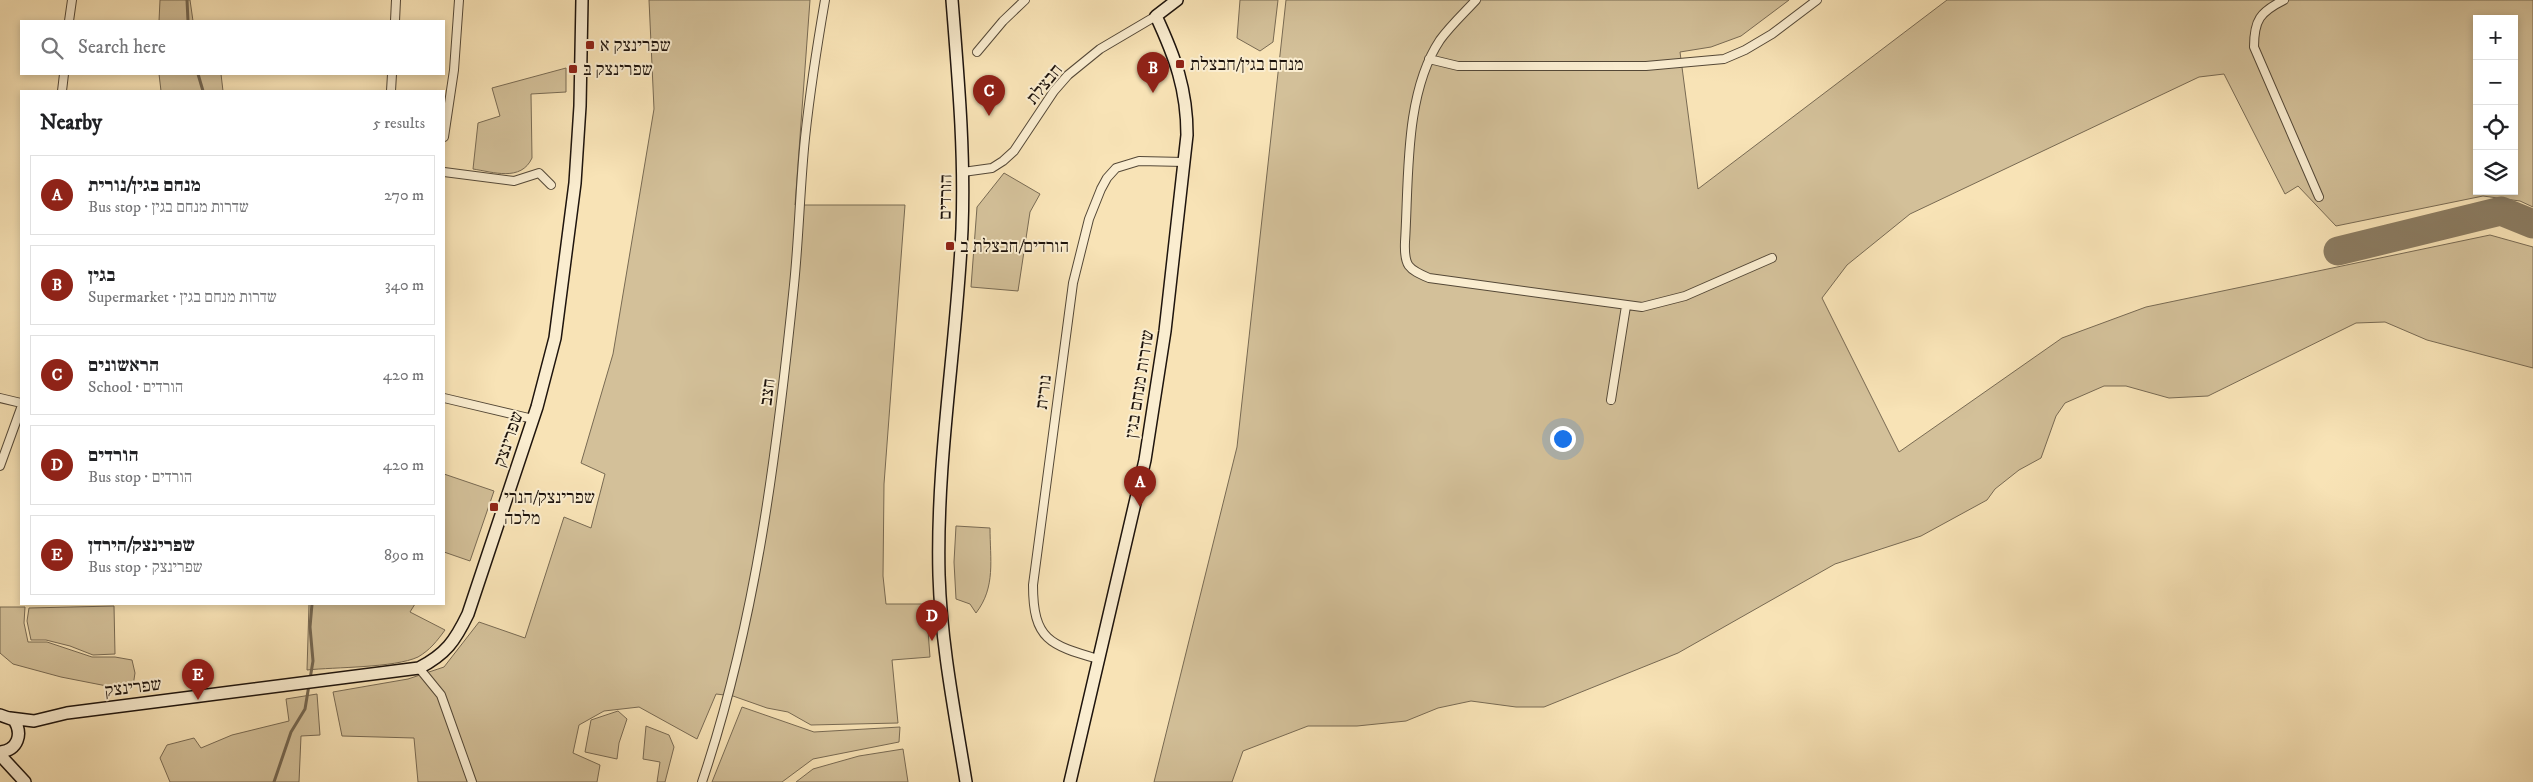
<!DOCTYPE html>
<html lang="en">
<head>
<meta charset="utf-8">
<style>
  :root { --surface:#fff; --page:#f2f2f2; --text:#202124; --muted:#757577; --line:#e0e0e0; --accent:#8f2418 }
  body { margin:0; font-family:"IM FELL DW Pica","Frank Ruhl Libre",serif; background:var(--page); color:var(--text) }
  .controls { position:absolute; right:15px; top:15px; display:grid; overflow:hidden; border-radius:0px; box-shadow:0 2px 8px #0003 }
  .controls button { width:45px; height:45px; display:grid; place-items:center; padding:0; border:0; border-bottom:1px solid var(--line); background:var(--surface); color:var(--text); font:25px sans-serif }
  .you { position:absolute; left:1562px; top:438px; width:18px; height:18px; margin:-12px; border:4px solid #fff; border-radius:50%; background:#1a73e8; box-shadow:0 0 0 8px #1a73e833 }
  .badge { display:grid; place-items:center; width:32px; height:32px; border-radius:50%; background:var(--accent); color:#fff; font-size:16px; font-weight:700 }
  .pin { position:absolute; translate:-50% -41px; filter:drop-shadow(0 1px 2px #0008) }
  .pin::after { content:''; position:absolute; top:26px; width:18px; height:15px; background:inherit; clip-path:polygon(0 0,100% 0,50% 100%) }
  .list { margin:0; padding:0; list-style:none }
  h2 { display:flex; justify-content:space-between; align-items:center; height:65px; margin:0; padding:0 20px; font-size:21px }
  h2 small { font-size:16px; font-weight:400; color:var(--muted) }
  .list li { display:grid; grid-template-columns:32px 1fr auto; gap:15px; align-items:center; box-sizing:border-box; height:80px; margin:0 10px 10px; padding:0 10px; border:1px solid var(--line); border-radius:0px }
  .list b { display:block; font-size:19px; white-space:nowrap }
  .list p { margin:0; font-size:16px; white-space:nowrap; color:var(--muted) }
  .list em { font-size:16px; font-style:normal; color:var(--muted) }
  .icon { flex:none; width:28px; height:28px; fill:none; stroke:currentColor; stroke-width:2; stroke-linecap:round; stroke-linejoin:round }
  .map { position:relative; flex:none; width:2533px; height:782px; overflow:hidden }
  .search { position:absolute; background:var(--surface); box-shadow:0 2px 8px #0003; left:20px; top:20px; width:425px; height:55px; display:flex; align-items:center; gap:12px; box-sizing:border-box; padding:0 18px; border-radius:0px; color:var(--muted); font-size:19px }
  .panel { position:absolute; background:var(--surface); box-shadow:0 2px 8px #0003; left:20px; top:90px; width:425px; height:515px; border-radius:0px }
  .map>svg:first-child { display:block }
  .green { fill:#d3c099; stroke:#786a53; fill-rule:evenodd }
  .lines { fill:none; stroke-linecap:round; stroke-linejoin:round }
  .stream { stroke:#746650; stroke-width:3 }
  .taxiway { stroke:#8b7c62; stroke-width:29 }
  .street-casing { stroke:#544837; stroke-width:10 }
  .secondary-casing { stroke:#1e140d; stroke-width:14 }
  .street { stroke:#faedd0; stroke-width:8 }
  .secondary { stroke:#faedd0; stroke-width:11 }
  .poi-dot { fill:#8f2418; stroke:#faedd0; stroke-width:2 }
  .labels { text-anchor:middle; stroke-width:4; stroke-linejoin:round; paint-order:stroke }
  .poi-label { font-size:18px; fill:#1e140d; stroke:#faedd0; text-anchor:start }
  .street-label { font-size:18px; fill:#1e140d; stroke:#faedd0 }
</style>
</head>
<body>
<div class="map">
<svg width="2533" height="782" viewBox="0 0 2533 782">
  <rect width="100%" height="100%" fill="#f8e3b6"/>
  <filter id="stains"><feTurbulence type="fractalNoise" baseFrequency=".004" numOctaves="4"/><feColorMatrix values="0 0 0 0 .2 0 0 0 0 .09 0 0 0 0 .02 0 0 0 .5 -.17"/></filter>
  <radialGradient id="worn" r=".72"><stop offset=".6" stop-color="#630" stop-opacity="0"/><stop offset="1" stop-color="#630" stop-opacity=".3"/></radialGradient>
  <path class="green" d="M 160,0 L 190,0 L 193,21 L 159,21 Z
    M 649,0 L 810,0 L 795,205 L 905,205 L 884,484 L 883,576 L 886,604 L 926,604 L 930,657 L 892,660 L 898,723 L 811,725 L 788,712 L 767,708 L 733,696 L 716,694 L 697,739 L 639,707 L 604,711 L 579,725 L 573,753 L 600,765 L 597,782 L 418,782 L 414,738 L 342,736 L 333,692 L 408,679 L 444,667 L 479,622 L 525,638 L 564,517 L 591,528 L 605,474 L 581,463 L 613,354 L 654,109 Z
    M 1240,0 L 1278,0 L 1273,42 L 1260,51 L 1237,38 Z
    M 1286,0 L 1789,0 L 1741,36 L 1711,47 L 1680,52 L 1698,189 L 1947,0 L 2533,0 L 2533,207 L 2520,201 L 2483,196 L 2336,226 L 2298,186 L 2285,194 L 2224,74 L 2199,77 L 1910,214 L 1847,265 L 1822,298 L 1899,452 L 2062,338 L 2146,307 L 2490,235 L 2533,247 L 2533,368 L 2427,340 L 2385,322 L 2356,323 L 2208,396 L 2169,398 L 2126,386 L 2104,386 L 2065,403 L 2056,416 L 2041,458 L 2019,470 L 1995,489 L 1987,500 L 1921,536 L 1835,564 L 1678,653 L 1544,707 L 1516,707 L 1471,701 L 1438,708 L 1406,721 L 1357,726 L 1308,726 L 1243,751 L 1232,782 L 1154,782 L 1237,447 ZM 2477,19 L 2514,19 L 2514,191 L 2477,191 Z
    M 566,68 L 566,92 L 531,94 L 532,158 C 521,182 493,172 473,169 L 478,123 L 500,116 L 492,88 Z
    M 159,74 L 221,74 L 223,91 L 161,91 Z
    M 1004,173 L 1040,194 L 1030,212 L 1018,291 L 971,287 L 977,207 Z
    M 444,474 L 494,491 L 470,561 L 444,552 Z
    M 956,526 L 990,528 C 990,559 996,587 976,613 L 970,604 L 956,599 L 954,562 Z
    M 309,604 L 415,604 L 410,612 L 445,630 C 437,641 430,650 418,657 C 394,668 335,667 307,670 Z
    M 114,606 L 115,654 L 93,655 L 70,646 L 46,640 L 31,640 L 27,621 L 29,608 Z
    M 0,607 L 25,607 L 24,623 L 28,642 L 47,642 L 92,657 L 115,657 L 132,660 L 135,673 L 133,686 L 117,688 L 61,677 L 13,664 L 0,653 Z
    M 317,694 L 320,735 L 301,736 L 299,782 L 170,782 L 160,758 L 167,745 L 194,738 L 201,748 L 232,735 L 289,721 L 286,699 Z
    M 742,707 L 814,732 L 900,727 L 899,742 L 813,759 L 782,782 L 712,782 Z
    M 618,711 L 627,719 L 619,743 L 617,759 L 585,752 L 591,720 Z
    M 646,726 L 669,735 L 674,747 L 665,782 L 657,782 L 660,762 L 643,759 Z
    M 903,749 L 908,782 L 796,782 L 813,769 L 859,756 Z"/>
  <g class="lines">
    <path class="stream" d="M 187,0 L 188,21
      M 198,74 L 203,91
      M 274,782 L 291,732 L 305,709 L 313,661 L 310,627 L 312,604"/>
    <path class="taxiway" d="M 2338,251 L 2501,211 L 2533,224"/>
    <g class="street-casing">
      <path id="street" d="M 1476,0 C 1464,13 1450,26 1440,40 C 1404,94 1409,179 1405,242 C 1404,266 1408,269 1429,278 L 1642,307 L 1685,296 L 1772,258
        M 2284,0 C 2260,12 2254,20 2254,47 L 2319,197
        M 69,21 L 72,0
        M 395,21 L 396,0
        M 977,52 L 1003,21 L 1025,0
        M 1429,59 L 1458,66 L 1646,66 L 1724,59 L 1745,50 L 1772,34 L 1817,0
        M 62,91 L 64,74
        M 391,91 L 392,74
        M 444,137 L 454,70 L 459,0
        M 444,172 L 514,181 L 539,173 L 551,185
        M 963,172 L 992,168 L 1003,161 L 1014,151 L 1054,91 L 1068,75 L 1100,49 L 1156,16
        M 0,398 L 21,403
        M 444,398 L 533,419
        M 1611,400 L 1626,306
        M 0,466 L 21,408
        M 1098,659 C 1050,645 1033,640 1033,585 L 1073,283 L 1089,219 L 1101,189 L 1107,178 L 1116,168 L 1139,161 L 1184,162
        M 419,668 L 441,695 L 472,782
        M 702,782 C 756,622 777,452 794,285 C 799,236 800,187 805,138 C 810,92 817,46 825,0"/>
    </g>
    <g class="secondary-casing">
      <path id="secondary" d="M 952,0 C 958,76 965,152 962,229 C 957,344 936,459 939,575 C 941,644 955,714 966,782
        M 0,715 L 14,720 C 23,734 18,750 0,752
        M 10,718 L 34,721 L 67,713 L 419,668 C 446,654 455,641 468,614 L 537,407 L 555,338 L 575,183 L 580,106 L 582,0
        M 0,755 L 25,782
        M 1070,782 L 1145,460 L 1165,331 L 1187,135 C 1187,89 1175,57 1156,16 L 1177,0"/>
    </g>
    <use href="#street" class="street"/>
    <use href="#secondary" class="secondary"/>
  </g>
  <g class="poi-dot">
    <rect x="585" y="40" width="10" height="10" rx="2.5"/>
    <rect x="1175" y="59" width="10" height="10" rx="2.5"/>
    <rect x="568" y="64" width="10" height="10" rx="2.5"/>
    <rect x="945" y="241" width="10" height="10" rx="2.5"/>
    <rect x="489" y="502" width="10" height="10" rx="2.5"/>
  </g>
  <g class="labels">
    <g class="poi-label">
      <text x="600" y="51">שפרינצק א</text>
      <text x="1190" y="70">מנחם בגין/חבצלת</text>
      <text x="583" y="75">שפרינצק ב</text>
      <text x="960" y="252">הורדים/חבצלת ב</text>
      <text x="504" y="503">שפרינצק/הנרי<tspan x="504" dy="21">מלכה</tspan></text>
    </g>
    <g class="street-label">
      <text transform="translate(1044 84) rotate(-51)" y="6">חבצלת</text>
      <text transform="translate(945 197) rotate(-89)" y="6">הורדים</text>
      <text transform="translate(1139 384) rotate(-81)" y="6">שדרות מנחם בגין</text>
      <text transform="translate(767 392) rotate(-83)" y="6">חצב</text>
      <text transform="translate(1043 392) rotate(-83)" y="6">נורית</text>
      <text transform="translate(508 439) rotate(-71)" y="6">שפרינצק</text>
      <text transform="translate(133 687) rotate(-7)" y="6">שפרינצק</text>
    </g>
  </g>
  <rect width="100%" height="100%" filter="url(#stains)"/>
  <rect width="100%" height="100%" fill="url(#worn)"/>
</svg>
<div class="controls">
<button>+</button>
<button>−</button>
<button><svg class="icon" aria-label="locate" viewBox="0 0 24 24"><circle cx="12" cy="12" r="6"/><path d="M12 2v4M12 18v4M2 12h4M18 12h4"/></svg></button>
<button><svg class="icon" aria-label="layers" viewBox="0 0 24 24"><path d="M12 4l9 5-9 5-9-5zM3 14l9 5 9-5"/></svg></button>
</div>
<div class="you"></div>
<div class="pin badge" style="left:1140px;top:507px">A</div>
<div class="pin badge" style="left:1153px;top:93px">B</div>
<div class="pin badge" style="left:989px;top:116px">C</div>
<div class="pin badge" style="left:932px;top:641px">D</div>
<div class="pin badge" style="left:198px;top:700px">E</div>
<div class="search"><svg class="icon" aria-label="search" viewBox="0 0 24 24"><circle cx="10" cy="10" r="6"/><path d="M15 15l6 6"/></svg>Search here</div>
<section class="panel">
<h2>Nearby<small>5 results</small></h2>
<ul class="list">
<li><span class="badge">A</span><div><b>מנחם בגין/נורית</b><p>Bus stop · שדרות מנחם בגין</p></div><em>270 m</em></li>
<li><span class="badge">B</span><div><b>בגין</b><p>Supermarket · שדרות מנחם בגין</p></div><em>340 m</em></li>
<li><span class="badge">C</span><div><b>הראשונים</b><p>School · הורדים</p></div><em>420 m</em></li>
<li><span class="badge">D</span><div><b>הורדים</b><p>Bus stop · הורדים</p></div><em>420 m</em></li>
<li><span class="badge">E</span><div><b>שפרינצק/הירדן</b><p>Bus stop · שפרינצק</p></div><em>890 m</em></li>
</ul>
</section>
</div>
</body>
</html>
